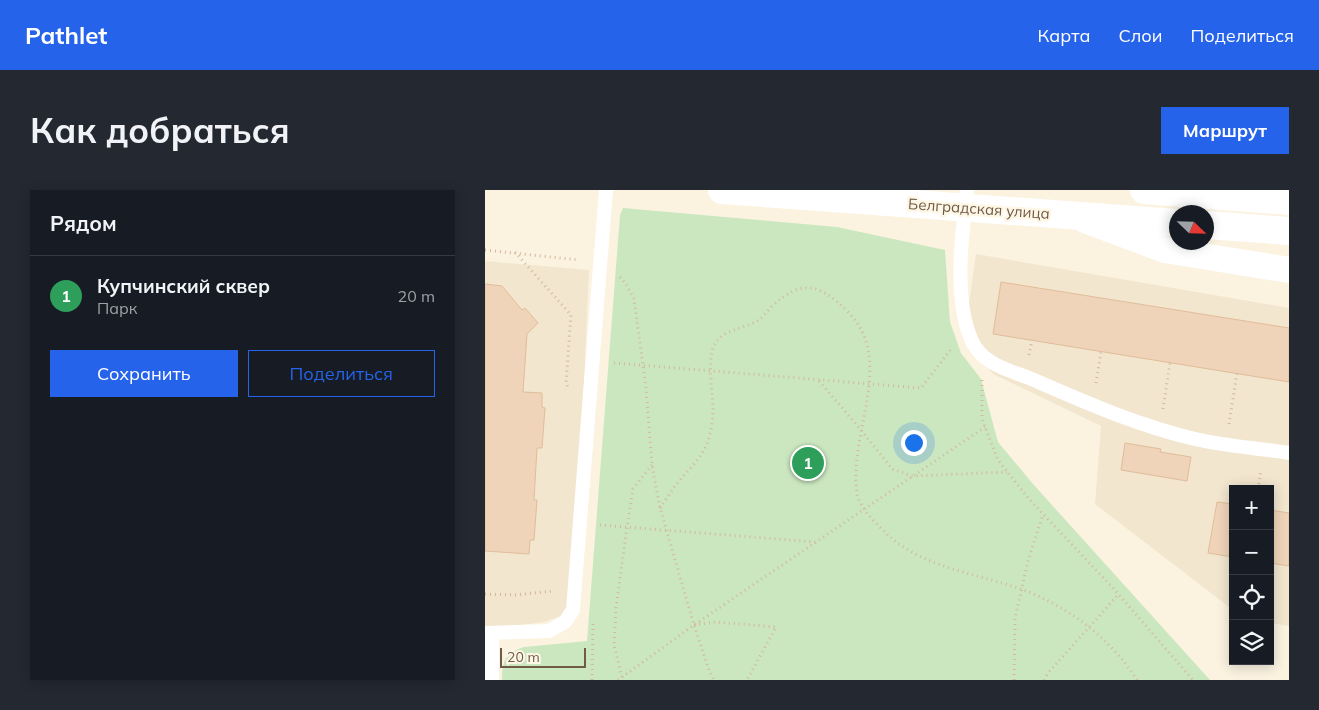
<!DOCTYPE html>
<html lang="ru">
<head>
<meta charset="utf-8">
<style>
  :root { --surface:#171b24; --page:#242831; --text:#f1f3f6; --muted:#9ea1a6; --line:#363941; --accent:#2563eb }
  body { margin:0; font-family:Mulish,sans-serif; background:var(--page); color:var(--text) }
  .controls { position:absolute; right:15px; bottom:15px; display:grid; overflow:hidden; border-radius:0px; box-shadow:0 2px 12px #0003 }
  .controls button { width:45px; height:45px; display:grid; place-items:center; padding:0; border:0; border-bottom:1px solid var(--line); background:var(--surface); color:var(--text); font:25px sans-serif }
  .compass { position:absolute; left:684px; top:15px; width:45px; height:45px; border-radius:50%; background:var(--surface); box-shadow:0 2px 12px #0003; rotate:113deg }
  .scale { position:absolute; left:15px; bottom:12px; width:86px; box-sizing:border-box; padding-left:5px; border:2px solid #705b49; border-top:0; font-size:14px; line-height:18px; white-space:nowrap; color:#705b49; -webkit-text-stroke:4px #fef7e5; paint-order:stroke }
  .you { position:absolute; left:428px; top:252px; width:18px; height:18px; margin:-12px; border:4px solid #fff; border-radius:50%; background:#1a73e8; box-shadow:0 0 0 8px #1a73e833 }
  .badge { display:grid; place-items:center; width:32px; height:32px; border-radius:50%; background:var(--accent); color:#fff; font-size:16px; font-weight:700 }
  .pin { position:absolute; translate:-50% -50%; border:2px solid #fff; box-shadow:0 1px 5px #0006 }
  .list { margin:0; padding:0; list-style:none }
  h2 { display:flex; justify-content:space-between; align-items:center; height:65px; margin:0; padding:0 20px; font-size:21px }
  h2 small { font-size:16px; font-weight:400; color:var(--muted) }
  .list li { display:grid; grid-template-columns:32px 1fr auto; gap:15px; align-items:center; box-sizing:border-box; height:80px; padding:0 20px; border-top:1px solid var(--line) }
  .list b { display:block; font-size:19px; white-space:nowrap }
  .list p { margin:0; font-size:16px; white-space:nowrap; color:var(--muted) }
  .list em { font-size:16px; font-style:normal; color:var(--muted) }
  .actions { display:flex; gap:10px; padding:15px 20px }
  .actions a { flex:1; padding:11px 0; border:1px solid var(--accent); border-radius:0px; text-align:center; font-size:18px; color:var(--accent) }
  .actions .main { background:var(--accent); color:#fff }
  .icon { flex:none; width:28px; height:28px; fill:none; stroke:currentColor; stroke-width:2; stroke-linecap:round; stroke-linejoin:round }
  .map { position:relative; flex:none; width:804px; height:490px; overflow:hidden; border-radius:0px }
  header { display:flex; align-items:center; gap:30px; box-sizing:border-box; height:70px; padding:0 25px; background:var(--accent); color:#fff }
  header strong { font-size:24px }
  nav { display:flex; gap:28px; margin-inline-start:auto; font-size:18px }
  .intro { display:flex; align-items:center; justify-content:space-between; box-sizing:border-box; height:120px; padding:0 30px }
  h1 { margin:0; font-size:35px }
  .button { padding:12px 22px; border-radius:0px; background:var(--accent); color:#fff; font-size:18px; font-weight:700 }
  main { display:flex; gap:30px; padding:0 30px }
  aside { flex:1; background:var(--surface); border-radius:0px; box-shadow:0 2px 12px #0003 }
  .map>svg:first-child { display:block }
  .residential { fill:#f2e6cf }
  .green { fill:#cbe7c0 }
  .building { fill:#efd4b9; stroke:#e1bc9a }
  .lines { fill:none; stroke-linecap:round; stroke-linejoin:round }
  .path { stroke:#d3b89c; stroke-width:3; stroke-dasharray:1 4; stroke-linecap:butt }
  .service { stroke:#fff; stroke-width:14 }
  .minor { stroke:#fff; stroke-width:26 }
  .tertiary { stroke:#fff; stroke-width:28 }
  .labels { text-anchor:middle; stroke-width:5; stroke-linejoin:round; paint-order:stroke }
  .street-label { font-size:15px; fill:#705b49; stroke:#fef7e5 }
</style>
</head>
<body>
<header>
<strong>Pathlet</strong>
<nav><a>Карта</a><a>Слои</a><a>Поделиться</a></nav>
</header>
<div class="intro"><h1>Как добраться</h1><a class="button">Маршрут</a></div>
<main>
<aside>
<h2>Рядом<small></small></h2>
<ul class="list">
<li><span class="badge" style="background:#2e9e5b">1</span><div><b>Купчинский сквер</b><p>Парк</p></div><em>20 m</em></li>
</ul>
<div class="actions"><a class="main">Сохранить</a><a>Поделиться</a></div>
</aside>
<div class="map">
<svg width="804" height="490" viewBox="0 0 804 490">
  <rect width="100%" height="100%" fill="#fbf3e0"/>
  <path class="residential" d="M 491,64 L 804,118 L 804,436 L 785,433 L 785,299 L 748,299 L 748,420 L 610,314 L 616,236 L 508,184 L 486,156 L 481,134 Z
    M 0,71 L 104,80 L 89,421 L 59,432 L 13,438 L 10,490 L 0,490 Z"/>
  <path class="green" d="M 138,18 L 352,37 L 460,60 L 465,132 L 476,163 L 496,189 L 513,252 L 548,294 L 725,490 L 17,490 C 17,471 20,463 39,457 L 102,451 L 135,25 Z"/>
  <path class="building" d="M 516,92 L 804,138 L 804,192 L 508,144 Z
    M 0,94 L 17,96 L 37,120 L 40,118 L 53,133 L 42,144 L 38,202 L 57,203 L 57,217 L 60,218 L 57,258 L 52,258 L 49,310 L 52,310 L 49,350 L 45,350 L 44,364 L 0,361 Z
    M 640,253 L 676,259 L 675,262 L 706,267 L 702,291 L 636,280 Z
    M 732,312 L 748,314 L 748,367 L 723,363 Z
    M 785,320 L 804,323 L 804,376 L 785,373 Z"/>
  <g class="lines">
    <path class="path" d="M 0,60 L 94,70
      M 30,62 L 86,125 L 81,193 L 83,198
      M 135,87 L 141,94 L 149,109 L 161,198 L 167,275 L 175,318 L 209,435 L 224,480 L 229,490
      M 544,165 L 547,150
      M 129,173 L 436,198 L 467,158
      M 497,190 L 497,229 L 513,270 L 543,308 L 628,398 L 708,490
      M 334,191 L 376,240 L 407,279 L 427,286 L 522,282
      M 611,193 L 616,162
      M 678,219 L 685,173
      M 744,234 L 752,183
      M 773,299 L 776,280
      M 175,318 C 180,311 185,303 190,296 C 201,282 215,270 222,254 C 226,244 228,230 228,220 C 228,200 222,177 228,158 C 235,139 257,140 272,131 C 278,128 282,121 287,116 C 317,89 334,93 362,121 C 412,169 363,244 372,303 C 374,318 392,334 403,345 C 437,377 493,384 536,399 C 583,416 626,449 652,490
      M 115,335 L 330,352
      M 0,404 L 29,405 L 69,401
      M 209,435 L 230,432 L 291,437 L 262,490
      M 137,487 L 129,455 L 131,418 L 142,337 L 148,299 L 167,275
      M 107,490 L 108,431
      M 133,490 L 209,435 L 500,237
      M 529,490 L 530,428 L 543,371 L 558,324
      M 559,490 L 563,483 L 633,405"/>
    <path class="service" d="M 482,0 C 477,43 468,111 487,151 C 489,156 494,162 498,166 C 512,178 532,183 549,190 C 602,213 654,236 710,249 C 740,256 773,258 804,263
      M 0,443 L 64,441 L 80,432 L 88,420 L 121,0
      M 7,490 L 7,443"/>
    <path class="minor" d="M 600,30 L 680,60 L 804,80"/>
    <path class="tertiary" d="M 237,0 L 692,33
      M 659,0 L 804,11
      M 722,35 L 804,41"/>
  </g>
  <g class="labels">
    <g class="street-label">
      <text transform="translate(494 19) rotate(4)" y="5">Белградская улица</text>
    </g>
  </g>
</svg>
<div class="controls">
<button>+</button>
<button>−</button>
<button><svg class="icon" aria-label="locate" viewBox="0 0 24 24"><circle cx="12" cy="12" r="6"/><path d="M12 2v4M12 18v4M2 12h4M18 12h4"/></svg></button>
<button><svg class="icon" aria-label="layers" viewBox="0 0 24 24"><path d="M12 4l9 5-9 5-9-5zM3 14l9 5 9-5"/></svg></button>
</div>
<svg class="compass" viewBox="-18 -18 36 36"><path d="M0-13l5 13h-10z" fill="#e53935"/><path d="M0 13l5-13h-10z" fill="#9ea1a6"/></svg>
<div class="scale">20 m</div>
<div class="you"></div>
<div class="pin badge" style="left:323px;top:273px;background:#2e9e5b">1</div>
</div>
</main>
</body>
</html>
